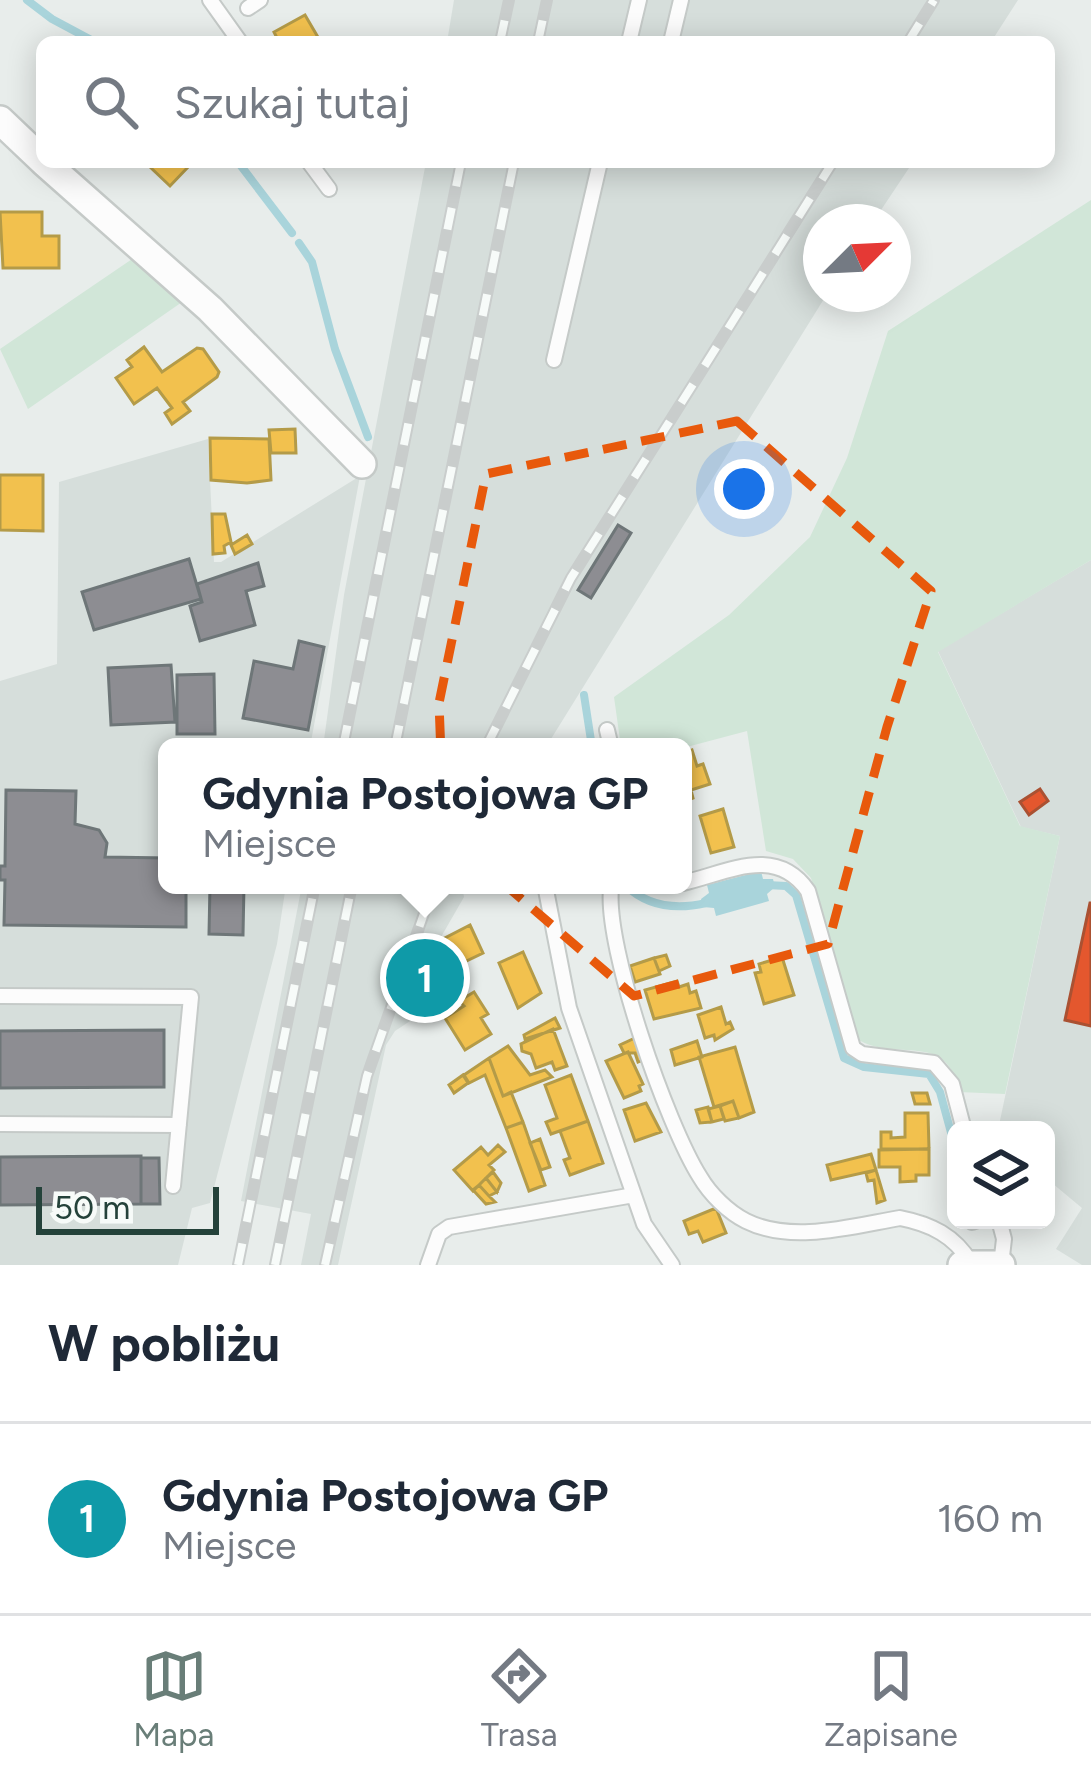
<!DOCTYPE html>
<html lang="pl">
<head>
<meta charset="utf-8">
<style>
  :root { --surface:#fff; --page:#f2f2f3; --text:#1f2937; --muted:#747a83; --line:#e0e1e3; --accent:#697e78 }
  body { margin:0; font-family:Figtree,sans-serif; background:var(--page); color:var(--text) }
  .controls { position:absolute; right:36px; bottom:36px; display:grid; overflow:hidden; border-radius:18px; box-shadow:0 6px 30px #0003 }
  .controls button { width:108px; height:108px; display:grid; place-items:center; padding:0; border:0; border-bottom:3px solid var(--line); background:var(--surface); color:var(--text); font:60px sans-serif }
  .compass { position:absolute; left:803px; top:204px; width:108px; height:108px; border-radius:50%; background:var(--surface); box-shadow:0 6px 30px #0003; rotate:66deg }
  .scale { position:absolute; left:36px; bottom:30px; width:183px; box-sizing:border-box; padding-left:12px; border:6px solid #24423a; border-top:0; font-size:33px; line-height:42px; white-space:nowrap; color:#24423a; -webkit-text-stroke:9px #f7fbf9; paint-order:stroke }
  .you { position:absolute; left:744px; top:489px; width:42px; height:42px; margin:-30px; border:9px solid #fff; border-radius:50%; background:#1a73e8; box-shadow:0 0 0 18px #1a73e833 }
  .badge { display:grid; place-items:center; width:78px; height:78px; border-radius:50%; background:var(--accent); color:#fff; font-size:39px; font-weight:700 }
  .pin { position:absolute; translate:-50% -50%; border:6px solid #fff; box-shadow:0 3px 12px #0006 }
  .popup { position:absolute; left:158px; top:738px; width:534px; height:156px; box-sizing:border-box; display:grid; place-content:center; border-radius:18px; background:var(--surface); filter:drop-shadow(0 3px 9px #0005); font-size:39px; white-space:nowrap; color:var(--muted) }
  .popup b { font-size:45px; color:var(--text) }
  .popup::after { content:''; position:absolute; left:50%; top:100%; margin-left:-24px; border:24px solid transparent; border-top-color:var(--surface) }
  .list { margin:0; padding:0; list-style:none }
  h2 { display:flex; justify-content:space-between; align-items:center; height:156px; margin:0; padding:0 48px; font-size:51px }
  h2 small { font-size:39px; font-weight:400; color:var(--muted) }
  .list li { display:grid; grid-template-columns:78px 1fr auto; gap:36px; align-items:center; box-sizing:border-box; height:192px; padding:0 48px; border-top:3px solid var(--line) }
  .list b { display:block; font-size:45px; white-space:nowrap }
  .list p { margin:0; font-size:39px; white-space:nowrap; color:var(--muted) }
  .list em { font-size:39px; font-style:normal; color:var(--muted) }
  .icon { flex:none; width:66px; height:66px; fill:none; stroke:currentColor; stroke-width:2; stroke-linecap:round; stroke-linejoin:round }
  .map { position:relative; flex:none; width:1091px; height:1265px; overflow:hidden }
  .search { position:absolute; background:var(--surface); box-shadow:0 6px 30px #0003; left:36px; right:36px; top:36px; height:132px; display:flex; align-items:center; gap:30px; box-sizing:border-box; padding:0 42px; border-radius:18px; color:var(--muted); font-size:45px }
  .sheet { height:348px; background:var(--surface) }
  nav { display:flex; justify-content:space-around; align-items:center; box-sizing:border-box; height:168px; border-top:3px solid var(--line); background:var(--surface); font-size:33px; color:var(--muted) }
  nav a { display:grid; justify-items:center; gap:6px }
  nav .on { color:var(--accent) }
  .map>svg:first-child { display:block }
  .built { fill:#d6dedb }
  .green { fill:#d1e6d8 }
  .water { fill:#a9d4db }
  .homes { fill:#f2c14e; stroke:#b49b48; stroke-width:3 }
  .shops { fill:#e4572e; stroke:#aa5132; stroke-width:3 }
  .industry { fill:#8d8d92; stroke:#6e7678; stroke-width:3 }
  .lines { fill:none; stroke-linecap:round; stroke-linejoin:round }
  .stream { stroke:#a9d4db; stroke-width:8 }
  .service-casing { stroke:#c5cac8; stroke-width:18 }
  .minor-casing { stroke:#c5cac8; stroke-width:32 }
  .service { stroke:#fcfcfc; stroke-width:14 }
  .minor { stroke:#fcfcfc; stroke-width:27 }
  .rail-casing { stroke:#c9cdcc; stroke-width:12 }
  .rail { stroke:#f7fbf9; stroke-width:8; stroke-dasharray:22; stroke-linecap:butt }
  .marked { fill:none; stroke:#e8590c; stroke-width:9; stroke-dasharray:24 15; stroke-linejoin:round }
</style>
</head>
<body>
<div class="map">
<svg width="1091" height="1265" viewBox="0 0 1091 1265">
  <rect width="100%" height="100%" fill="#e8edeb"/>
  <path class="built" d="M 454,0 L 1018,0 L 991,42 L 447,42 Z
    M 426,162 L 913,162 L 873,222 L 821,222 L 821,294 L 827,294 L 546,747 L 323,747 L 344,595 Z
    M 208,439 L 214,562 L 221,562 L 360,476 L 310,747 L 167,747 L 167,885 L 286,885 L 277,944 L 210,1203 L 192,1208 L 178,1265 L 0,1265 L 0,681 L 57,664 L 59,482 Z
    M 1091,560 L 1091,1265 L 1082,1265 L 1056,1249 L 1082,1208 L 1046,1178 L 1046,1130 L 998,1130 L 1060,836 L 1021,827 L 938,651 Z
    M 302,885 L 462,885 L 464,897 L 441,937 L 454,992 L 395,1031 L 386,1045 L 338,1265 L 301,1265 L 311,1214 L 241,1201 Z"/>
  <path class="green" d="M 1091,200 L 1091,560 L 938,652 L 1020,826 L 1060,836 L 1005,1094 L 959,1092 C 948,1029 894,1063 857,1039 L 811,878 L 793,859 L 766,851 L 747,731 L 683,748 L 621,747 L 614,697 L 729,615 L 810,537 L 847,458 L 888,331 Z
    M 138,255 L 185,300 L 28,409 L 0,349 Z"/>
  <path class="water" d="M 761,871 L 763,879 L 773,879 L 775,887 L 767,894 L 769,901 L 716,916 L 714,908 L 703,907 L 701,899 L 709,893 L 707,885 Z"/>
  <path class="homes" d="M 305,15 L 319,39 L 279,42 L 274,32 Z
    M 153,162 L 185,162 L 189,166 L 170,186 L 149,166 Z
    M 0,212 L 42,212 L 42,236 L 59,236 L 59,268 L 3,268 Z
    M 144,347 L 162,372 L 197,348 L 203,349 L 219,372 L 217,377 L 183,402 L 190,411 L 172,424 L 165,413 L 172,408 L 157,388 L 134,404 L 116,378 L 132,367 L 127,360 Z
    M 295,429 L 296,453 L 271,453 L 269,430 Z
    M 210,438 L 269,439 L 271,480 L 247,483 L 211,480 Z
    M 0,475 L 43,475 L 43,531 L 0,530 Z
    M 212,514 L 225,514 L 231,542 L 224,546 L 225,553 L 213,554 Z
    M 247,535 L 252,544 L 235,554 L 231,545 Z
    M 692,750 L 697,766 L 703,764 L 710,784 L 691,790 L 693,798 L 683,802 L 683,753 Z
    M 723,809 L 734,847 L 711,853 L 700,816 Z
    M 470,925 L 483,953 L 456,966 L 443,939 Z
    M 523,952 L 541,993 L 518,1008 L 499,963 Z
    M 666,955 L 670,966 L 659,971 L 654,958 Z
    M 782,957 L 794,995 L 764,1004 L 755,973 L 761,972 L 759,964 Z
    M 654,958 L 660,974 L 635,982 L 630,966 Z
    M 677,981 L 679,987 L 688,984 L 690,993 L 696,991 L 701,1008 L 654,1019 L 645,990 Z
    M 474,992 L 488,1014 L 481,1018 L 491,1034 L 465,1050 L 445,1018 L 464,1006 L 459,1001 Z
    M 721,1007 L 726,1024 L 730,1022 L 733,1029 L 715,1040 L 714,1035 L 705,1038 L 698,1015 Z
    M 555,1018 L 560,1028 L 525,1039 L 524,1035 Z
    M 553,1029 L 567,1066 L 555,1070 L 552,1062 L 536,1068 L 531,1054 L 522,1051 L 521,1044 Z
    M 635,1038 L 643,1060 L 638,1062 L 635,1053 L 624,1053 L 620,1045 Z
    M 697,1041 L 702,1057 L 675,1065 L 671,1050 Z
    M 508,1046 L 530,1075 L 545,1070 L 552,1077 L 503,1096 L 489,1058 Z
    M 735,1047 L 754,1112 L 739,1118 L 733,1101 L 714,1107 L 699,1057 Z
    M 628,1052 L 643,1084 L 639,1086 L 641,1091 L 624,1098 L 606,1061 Z
    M 489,1058 L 503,1096 L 511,1092 L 523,1122 L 506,1128 L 485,1075 L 469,1083 L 464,1075 Z
    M 463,1075 L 468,1083 L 454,1093 L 449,1085 Z
    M 571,1075 L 588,1121 L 551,1134 L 546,1122 L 557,1118 L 545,1085 Z
    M 912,1093 L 927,1093 L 930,1104 L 915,1104 Z
    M 733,1101 L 739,1118 L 725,1121 L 720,1106 Z
    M 646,1103 L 661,1132 L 635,1141 L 624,1110 Z
    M 720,1106 L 724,1119 L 712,1122 L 708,1109 Z
    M 708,1107 L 712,1122 L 700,1123 L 696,1110 Z
    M 905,1113 L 928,1113 L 929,1149 L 881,1149 L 881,1132 L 891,1132 L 891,1138 L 905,1137 Z
    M 588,1121 L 603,1163 L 570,1175 L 564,1160 L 570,1158 L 560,1131 Z
    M 523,1122 L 545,1185 L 529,1191 L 506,1128 Z
    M 540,1139 L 550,1167 L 541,1170 L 530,1143 Z
    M 498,1145 L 505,1152 L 489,1165 L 494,1170 L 473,1191 L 454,1170 L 481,1147 L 488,1155 Z
    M 929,1149 L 929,1175 L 916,1175 L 916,1181 L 900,1182 L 900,1167 L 879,1167 L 879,1150 Z
    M 871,1154 L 876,1170 L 831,1180 L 827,1165 Z
    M 876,1170 L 885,1200 L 877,1203 L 874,1180 L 868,1181 L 866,1173 Z
    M 493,1172 L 501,1183 L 497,1192 L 486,1178 Z
    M 486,1178 L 497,1192 L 489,1196 L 479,1185 Z
    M 479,1185 L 489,1196 L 495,1202 L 486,1204 L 473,1190 Z
    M 716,1208 L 726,1233 L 703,1242 L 698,1231 L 689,1234 L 684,1221 Z"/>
  <path class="shops" d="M 1040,789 L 1048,801 L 1029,815 L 1020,802 Z
    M 1090,903 L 1091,903 L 1091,1026 L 1065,1020 Z"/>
  <path class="industry" d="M 618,525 L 631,533 L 591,598 L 578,590 Z
    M 189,559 L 201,599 L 94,630 L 82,592 Z
    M 258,563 L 264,586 L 246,591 L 255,625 L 200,641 L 190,606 L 202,602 L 197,584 Z
    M 299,641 L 324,647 L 308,730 L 243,718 L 254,661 L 293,669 Z
    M 171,665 L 175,722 L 111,725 L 108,668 Z
    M 214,674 L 215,734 L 177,734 L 177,675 Z
    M 6,790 L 76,791 L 75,824 L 99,830 L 107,843 L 105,857 L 167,858 L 167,885 L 186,885 L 186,927 L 4,925 L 5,880 L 0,880 L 0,866 L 5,866 Z
    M 210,885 L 244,885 L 243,935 L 209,934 Z
    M 417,963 L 435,968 L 434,973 L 439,974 L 434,999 L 408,995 Z
    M 164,1030 L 164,1087 L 0,1088 L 0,1031 Z
    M 141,1156 L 141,1204 L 0,1205 L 0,1157 Z
    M 141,1158 L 159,1158 L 160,1204 L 141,1204 Z"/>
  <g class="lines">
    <path class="stream" d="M 27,0 L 52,19 L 95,42
      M 238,162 L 292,233
      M 299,243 L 312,262 L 335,349 L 368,437
      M 584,695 L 592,747
      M 625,885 C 648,907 676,910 706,903
      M 767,885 L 786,886 L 796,895 L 844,1058 L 864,1067 L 929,1074 L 940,1092 L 956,1151"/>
    <g class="service-casing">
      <path id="service" d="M 210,0 L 240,42
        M 248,8 L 260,0
        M 629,42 L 639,0
        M 671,42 L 681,0
        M 309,162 L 329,189
        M 554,360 L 600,162
        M 607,730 L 611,747
        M 683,883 C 729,872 776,845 808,891 L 853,1048 L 862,1054 L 934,1063 L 952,1084 L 964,1130
        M 545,885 L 569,1008 L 644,1224 L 672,1265
        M 608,885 L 611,889 C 605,948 667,1125 700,1177 C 710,1194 728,1212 746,1221 C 792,1244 853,1226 900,1218 C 931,1224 955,1236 971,1263
        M 0,996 L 191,997 L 173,1186
        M 0,1124 L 179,1125
        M 999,1220 L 1004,1239 L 1001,1265
        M 972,1222 L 978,1220
        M 428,1265 L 439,1234 L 449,1227 L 634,1195"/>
    </g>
    <g class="minor-casing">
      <path id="minor" d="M 0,120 L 42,160
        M 44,162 L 210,309 L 362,464
        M 962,1265 L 1001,1265"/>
    </g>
    <use href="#service" class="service"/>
    <use href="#minor" class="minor"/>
    <g class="rail-casing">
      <path id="rail" d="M 500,42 L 509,0
        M 538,42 L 547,0
        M 908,42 L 934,0
        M 343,747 L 461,162
        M 395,747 L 514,162
        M 486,747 L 571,578 L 833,162
        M 238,1265 L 315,885
        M 275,1265 L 352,885
        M 325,1265 L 367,1076 L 434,885"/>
    </g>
    <use href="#rail" class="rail"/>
  </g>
  <path class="marked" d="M 737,421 L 931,591 L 887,727 L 828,944 L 634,996 L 444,832 L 439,703 L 486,474 Z"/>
</svg>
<div class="controls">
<button><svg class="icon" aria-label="layers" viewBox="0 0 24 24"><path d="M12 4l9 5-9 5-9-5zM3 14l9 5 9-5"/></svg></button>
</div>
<svg class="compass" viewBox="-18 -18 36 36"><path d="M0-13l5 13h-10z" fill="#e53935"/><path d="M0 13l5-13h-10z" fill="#747a83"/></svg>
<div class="scale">50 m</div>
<div class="you"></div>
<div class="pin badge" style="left:425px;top:978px;background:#0f9aa8">1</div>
<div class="popup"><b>Gdynia Postojowa GP</b>Miejsce</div>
<div class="search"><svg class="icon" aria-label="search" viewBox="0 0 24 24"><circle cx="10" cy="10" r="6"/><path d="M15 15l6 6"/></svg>Szukaj tutaj</div>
</div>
<section class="sheet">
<h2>W pobliżu<small></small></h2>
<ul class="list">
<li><span class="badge" style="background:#0f9aa8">1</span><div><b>Gdynia Postojowa GP</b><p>Miejsce</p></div><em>160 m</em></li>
</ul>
</section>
<nav>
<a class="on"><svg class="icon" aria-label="map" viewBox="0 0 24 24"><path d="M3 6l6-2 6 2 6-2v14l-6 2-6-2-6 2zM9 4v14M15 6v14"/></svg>Mapa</a>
<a><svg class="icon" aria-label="directions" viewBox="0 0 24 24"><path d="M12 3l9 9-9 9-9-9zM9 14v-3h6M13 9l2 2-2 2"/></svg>Trasa</a>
<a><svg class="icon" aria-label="saved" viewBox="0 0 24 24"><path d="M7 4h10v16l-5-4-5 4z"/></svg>Zapisane</a>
</nav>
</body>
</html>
